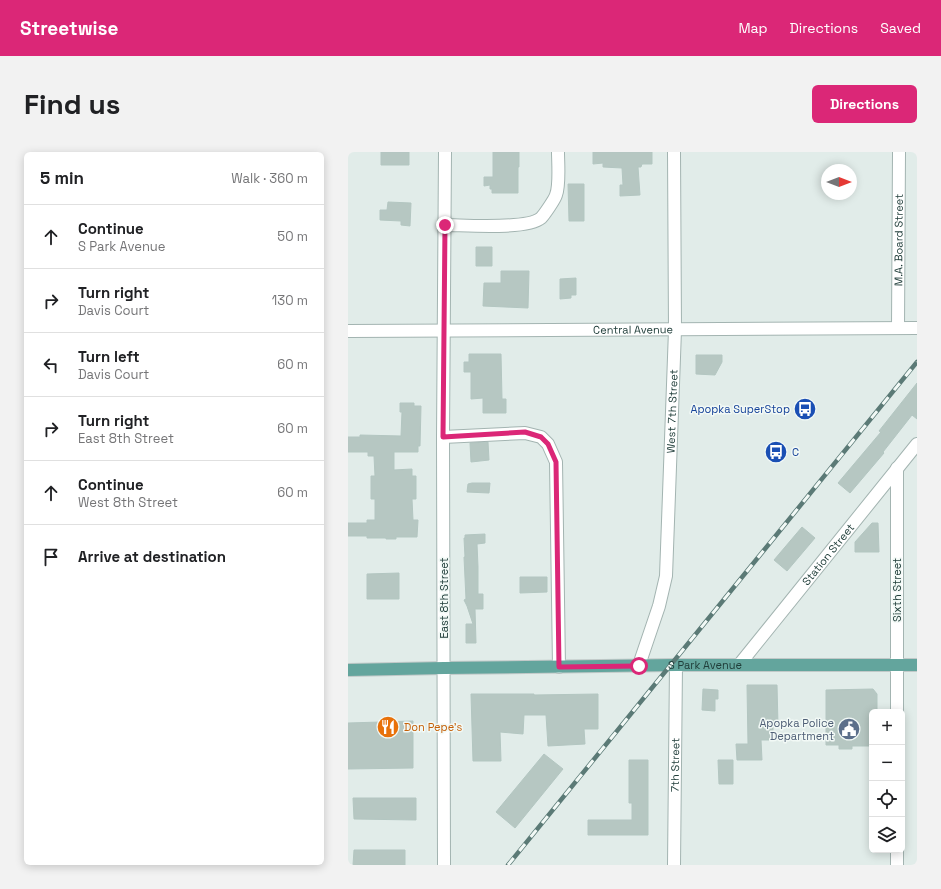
<!DOCTYPE html>
<html lang="en">
<head>
<meta charset="utf-8">
<style>
  :root { --surface:#fff; --page:#f2f2f2; --text:#202124; --muted:#757577; --line:#e0e0e0; --accent:#db2777 }
  body { margin:0; font-family:"Space Grotesk",sans-serif; background:var(--page); color:var(--text) }
  .controls { position:absolute; right:12px; bottom:12px; display:grid; overflow:hidden; border-radius:6px; box-shadow:0 2px 10px #0003 }
  .controls button { width:36px; height:36px; display:grid; place-items:center; padding:0; border:0; border-bottom:1px solid var(--line); background:var(--surface); color:var(--text); font:20px sans-serif }
  .compass { position:absolute; left:473px; top:12px; width:36px; height:36px; border-radius:50%; background:var(--surface); box-shadow:0 2px 10px #0003; rotate:90deg }
  .stop { position:absolute; width:12px; height:12px; margin:-9px; border:3px solid #db2777; border-radius:50%; background:#fff }
  .stop.end { background:#db2777; border-color:#fff; box-shadow:0 1px 4px #0008 }
  .list { margin:0; padding:0; list-style:none }
  h2 { display:flex; justify-content:space-between; align-items:center; height:52px; margin:0; padding:0 16px; font-size:17px }
  h2 small { font-size:13px; font-weight:400; color:var(--muted) }
  .list li { display:grid; grid-template-columns:26px 1fr auto; gap:12px; align-items:center; box-sizing:border-box; height:64px; padding:0 16px; border-top:1px solid var(--line) }
  .list b { display:block; font-size:15px; white-space:nowrap }
  .list p { margin:0; font-size:13px; white-space:nowrap; color:var(--muted) }
  .list em { font-size:13px; font-style:normal; color:var(--muted) }
  .icon { flex:none; width:22px; height:22px; fill:none; stroke:currentColor; stroke-width:2; stroke-linecap:round; stroke-linejoin:round }
  .map { position:relative; flex:none; width:569px; height:713px; overflow:hidden; border-radius:6px }
  header { display:flex; align-items:center; gap:24px; box-sizing:border-box; height:56px; padding:0 20px; background:var(--accent); color:#fff }
  header strong { font-size:19px }
  nav { display:flex; gap:22px; margin-inline-start:auto; font-size:14px }
  .intro { display:flex; align-items:center; justify-content:space-between; box-sizing:border-box; height:96px; padding:0 24px }
  h1 { margin:0; font-size:28px }
  .button { padding:10px 18px; border-radius:6px; background:var(--accent); color:#fff; font-size:14px; font-weight:700 }
  main { display:flex; gap:24px; padding:0 24px }
  aside { flex:1; background:var(--surface); border-radius:6px; box-shadow:0 2px 10px #0003 }
  .map>svg:first-child { display:block }
  .building { fill:#b6c7c2; stroke:#b3c6c1 }
  .lines { fill:none; stroke-linecap:round; stroke-linejoin:round }
  .minor-casing { stroke:#a3b4b1; stroke-width:14 }
  .major-casing { stroke:#c1c9c8; stroke-width:14 }
  .minor { stroke:#fff; stroke-width:12 }
  .major { stroke:#63a59d; stroke-width:12 }
  .rail-casing { stroke:#5b7a76; stroke-width:4.5 }
  .rail { stroke:#f2f9f6; stroke-width:3; stroke-dasharray:9; stroke-linecap:butt }
  .route { stroke:#db2777; stroke-width:5 }
  .labels { text-anchor:middle; stroke-width:3; stroke-linejoin:round; paint-order:stroke }
  .street-label { font-size:11px; fill:#203e3a; stroke:#f2f9f6 }
  .transit-label { font-size:11px; fill:#164399; stroke:#f2f9f6; text-anchor:end }
  .service-label { font-size:11px; fill:#4e5e75; stroke:#f2f9f6; text-anchor:end }
  .food-label { font-size:11px; fill:#c56008; stroke:#f2f9f6; text-anchor:start }
</style>
</head>
<body>
<header>
<strong>Streetwise</strong>
<nav><a>Map</a><a>Directions</a><a>Saved</a></nav>
</header>
<div class="intro"><h1>Find us</h1><a class="button">Directions</a></div>
<main>
<aside>
<h2>5 min<small>Walk · 360 m</small></h2>
<ul class="list">
<li><svg class="icon" aria-label="ahead" viewBox="0 0 24 24"><path d="M12 20V5M6 11l6-6 6 6"/></svg><div><b>Continue</b><p>S Park Avenue</p></div><em>50 m</em></li>
<li><svg class="icon" aria-label="right" viewBox="0 0 24 24"><path d="M7 20v-9h11M14 6l5 5-5 5"/></svg><div><b>Turn right</b><p>Davis Court</p></div><em>130 m</em></li>
<li><svg class="icon" aria-label="left" viewBox="0 0 24 24"><path d="M17 20v-9H6M10 6l-5 5 5 5"/></svg><div><b>Turn left</b><p>Davis Court</p></div><em>60 m</em></li>
<li><svg class="icon" aria-label="right" viewBox="0 0 24 24"><path d="M7 20v-9h11M14 6l5 5-5 5"/></svg><div><b>Turn right</b><p>East 8th Street</p></div><em>60 m</em></li>
<li><svg class="icon" aria-label="ahead" viewBox="0 0 24 24"><path d="M12 20V5M6 11l6-6 6 6"/></svg><div><b>Continue</b><p>West 8th Street</p></div><em>60 m</em></li>
<li><svg class="icon" aria-label="arrive" viewBox="0 0 24 24"><path d="M6 21V4h12l-3 4 3 4H6"/></svg><div><b>Arrive at destination</b></div></li>
</ul>
</aside>
<div class="map">
<svg width="569" height="713" viewBox="0 0 569 713">
  <rect width="100%" height="100%" fill="#e1ece9"/>
  <path class="building" d="M 33,0 L 61,0 L 61,13 L 33,13 Z
    M 145,0 L 171,0 L 171,15 L 170,15 L 170,41 L 144,41 L 144,37 L 142,37 L 142,33 L 136,34 L 136,25 L 145,25 Z
    M 245,0 L 304,0 L 304,12 L 294,12 L 293,15 L 290,15 L 292,43 L 272,44 L 272,33 L 275,33 L 274,16 L 255,15 L 255,11 L 245,12 Z
    M 220,32 L 236,32 L 236,69 L 221,69 Z
    M 40,50 L 63,51 L 62,74 L 53,73 L 53,69 L 32,68 L 32,58 L 39,58 Z
    M 128,95 L 144,95 L 144,114 L 128,114 Z
    M 153,119 L 181,119 L 180,156 L 135,154 L 136,131 L 153,131 Z
    M 228,126 L 228,143 L 223,143 L 223,146 L 212,147 L 212,127 Z
    M 121,202 L 153,202 L 154,247 L 158,247 L 158,261 L 135,261 L 135,246 L 123,247 L 123,220 L 116,220 L 116,210 L 121,210 Z
    M 348,203 L 374,203 L 374,210 L 367,223 L 348,222 Z
    M 569,231 L 569,267 L 564,263 L 535,300 L 536,301 L 502,341 L 490,331 L 533,280 L 531,279 Z
    M 52,251 L 66,251 L 66,254 L 73,254 L 72,294 L 70,294 L 70,300 L 46,300 L 46,318 L 64,317 L 64,324 L 68,324 L 68,347 L 64,347 L 65,368 L 70,368 L 69,385 L 48,385 L 48,387 L 38,387 L 38,386 L 19,386 L 19,384 L 0,384 L 0,371 L 19,371 L 19,368 L 27,368 L 27,347 L 23,347 L 23,324 L 27,324 L 26,304 L 20,304 L 20,300 L 0,300 L 0,285 L 12,285 L 12,283 L 53,284 L 54,260 L 52,260 Z
    M 140,290 L 141,308 L 123,310 L 122,291 Z
    M 124,331 L 142,331 L 141,341 L 119,340 L 120,332 Z
    M 524,371 L 530,371 L 531,400 L 507,400 L 507,390 Z
    M 454,375 L 467,386 L 439,419 L 426,408 Z
    M 137,382 L 137,391 L 129,392 L 130,415 L 130,442 L 135,442 L 135,457 L 127,457 L 128,491 L 118,491 L 118,472 L 125,472 L 119,454 L 116,448 L 118,447 L 116,405 L 117,405 L 116,386 L 117,386 L 117,383 Z
    M 51,421 L 51,447 L 19,447 L 19,422 Z
    M 172,425 L 199,425 L 199,440 L 172,441 Z
    M 399,533 L 429,533 L 430,574 L 425,574 L 425,588 L 413,588 L 414,608 L 389,608 L 388,592 L 400,592 Z
    M 355,537 L 370,538 L 370,547 L 367,547 L 367,559 L 354,558 Z
    M 525,537 L 529,542 L 529,560 L 524,560 L 524,594 L 504,594 L 504,597 L 491,597 L 491,593 L 478,593 L 478,538 Z
    M 123,542 L 186,542 L 186,543 L 250,542 L 250,577 L 236,577 L 237,592 L 200,594 L 198,563 L 176,563 L 175,582 L 152,580 L 153,609 L 125,609 Z
    M 65,569 L 65,616 L 0,617 L 0,571 Z
    M 196,602 L 215,617 L 167,676 L 148,660 Z
    M 281,608 L 300,608 L 300,683 L 240,683 L 240,668 L 284,668 L 284,651 L 281,651 Z
    M 370,608 L 385,608 L 385,632 L 371,632 Z
    M 5,646 L 68,646 L 68,668 L 6,667 Z
    M 6,698 L 57,698 L 57,713 L 5,713 Z"/>
  <g class="lines">
    <g class="minor-casing">
      <g id="minor">
        <path d="M 97,73 C 116,73 179,78 193,66 C 196,63 207,47 208,43 C 212,33 210,11 210,0"/>
        <path id="s1" d="M 550,176 L 551,0"/>
        <path id="s2" d="M 0,179 L 569,176"/>
        <path d="M 95,285 L 177,281 L 193,285 L 200,292 L 208,310 L 211,515"/>
        <path id="s3" d="M 291,513 L 311,454 L 318,424 L 327,178 L 326,0"/>
        <path id="s4" d="M 391,513 L 569,292"/>
        <path d="M 549,560 L 549,316"/>
        <path d="M 549,698 L 549,713"/>
        <path d="M 96,713 L 95,285 L 97,0"/>
        <path id="s5" d="M 326,713 L 328,513"/>
      </g>
    </g>
    <g class="major-casing">
      <g id="major">
        <path id="s6" d="M 0,518 L 96,516 L 328,513 L 569,513"/>
      </g>
    </g>
    <use href="#minor" class="minor"/>
    <use href="#major" class="major"/>
    <g class="rail-casing">
      <path id="rail" d="M 160,713 L 569,210"/>
    </g>
    <use href="#rail" class="rail"/>
  </g>
  <g class="lines">
    <path class="route" d="M 97,73 L 95,285 L 177,280 L 193,285 L 200,292 L 208,310 L 211,515 L 291,514"/>
  </g>
  <defs>
    <g id="bus-disc" transform="scale(1.15)"><circle r="9.5" fill="#1a4fb4" stroke="#f2f9f6"/><path d="M-5-6H5V4H4V6H2V4H-2V6H-4V4H-5ZM-3.5-4V0h7V-4ZM-3.5 1.2v1.5H-2V1.2ZM2 1.2v1.5H3.5V1.2Z" fill="#fff"/></g>
    <g id="restaurant-disc" transform="scale(1.15)"><circle r="9.5" fill="#e8710a" stroke="#f2f9f6"/><path d="M-5-6h1v4h1v-4h1v4h1v-4h1v5L-1.5 .5V6h-2V.5L-5-1ZM5-6V6H3V1.5H1.5Q1.5-4 5-6Z" fill="#fff"/></g>
    <g id="civic-disc" transform="scale(1.15)"><circle r="9.5" fill="#5c6f8a" stroke="#f2f9f6"/><path d="M-.6-6.5H3V-4.5H.6V-3L4-1V1h2V6H-6V1h2V-1L-.6-3ZM-1.2 2.5V6h2.4V2.5Z" fill="#fff"/></g>
  </defs>
  <g fill-rule="evenodd">
    <use href="#bus-disc" x="457" y="257"/>
    <use href="#bus-disc" x="428" y="300"/>
    <use href="#restaurant-disc" x="40" y="575"/>
    <use href="#civic-disc" x="501" y="577"/>
  </g>
  <g class="labels">
    <g class="street-label">
      <text dy="4" stroke="none"><textPath href="#s1" startOffset="88">M.A. Board Street</textPath></text>
      <text dy="4" stroke="none"><textPath href="#s2" startOffset="285">Central Avenue</textPath></text>
      <text dy="4" stroke="none"><textPath href="#s3" startOffset="258">West 7th Street</textPath></text>
      <text dy="4" stroke="none"><textPath href="#s4" startOffset="142">Station Street</textPath></text>
      <text transform="translate(549 438) rotate(-90)" y="4">Sixth Street</text>
      <text transform="translate(96 446) rotate(-90)" y="4">East 8th Street</text>
      <text dy="4" stroke="none"><textPath href="#s6" startOffset="357">S Park Avenue</textPath></text>
      <text dy="4" stroke="none"><textPath href="#s5" startOffset="100">7th Street</textPath></text>
    </g>
    <g class="transit-label">
      <text x="442" y="261">Apopka SuperStop</text>
      <text x="444" y="304" text-anchor="start">C</text>
    </g>
    <g class="service-label">
      <text x="486" y="575">Apopka Police<tspan x="486" dy="13">Department</tspan></text>
    </g>
    <g class="food-label">
      <text x="56" y="579">Don Pepe's</text>
    </g>
  </g>
</svg>
<div class="controls">
<button>+</button>
<button>−</button>
<button><svg class="icon" aria-label="locate" viewBox="0 0 24 24"><circle cx="12" cy="12" r="6"/><path d="M12 2v4M12 18v4M2 12h4M18 12h4"/></svg></button>
<button><svg class="icon" aria-label="layers" viewBox="0 0 24 24"><path d="M12 4l9 5-9 5-9-5zM3 14l9 5 9-5"/></svg></button>
</div>
<svg class="compass" viewBox="-18 -18 36 36"><path d="M0-13l5 13h-10z" fill="#e53935"/><path d="M0 13l5-13h-10z" fill="#757577"/></svg>
<div class="stop" style="left:291px;top:514px"></div>
<div class="stop end" style="left:97px;top:73px"></div>
</div>
</main>
</body>
</html>
